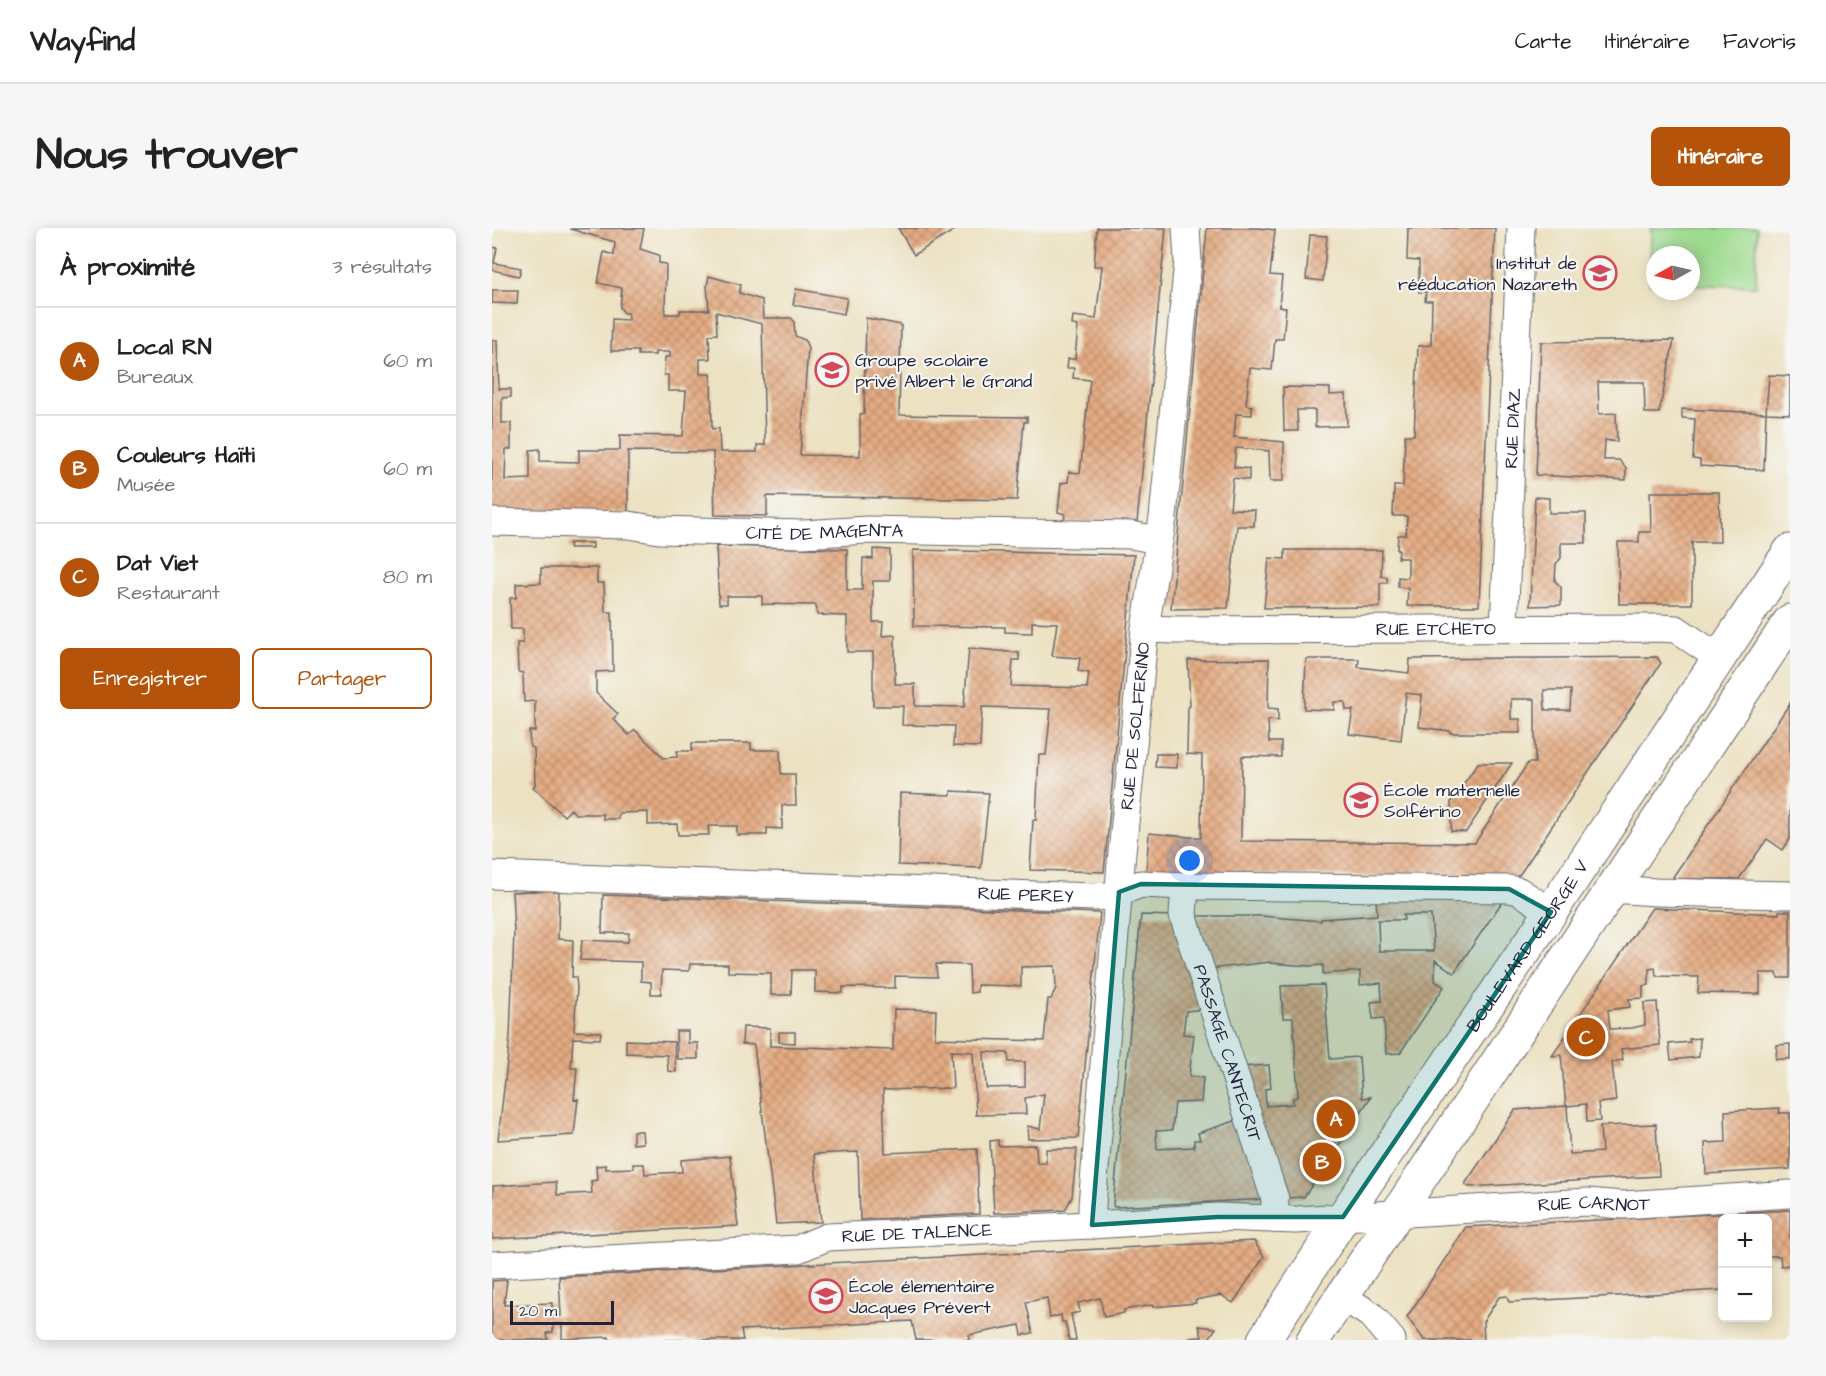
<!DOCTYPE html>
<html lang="fr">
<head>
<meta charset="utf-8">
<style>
  :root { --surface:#fff; --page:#f6f6f6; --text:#222; --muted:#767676; --line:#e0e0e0; --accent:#b45309 }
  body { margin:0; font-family:"Architects Daughter",sans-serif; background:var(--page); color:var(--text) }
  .controls { position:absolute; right:18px; bottom:18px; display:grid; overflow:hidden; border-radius:9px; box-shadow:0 3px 15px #0003 }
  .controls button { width:54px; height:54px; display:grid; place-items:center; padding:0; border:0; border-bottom:2px solid var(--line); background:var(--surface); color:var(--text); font:30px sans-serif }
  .compass { position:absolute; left:1154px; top:18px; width:54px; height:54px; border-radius:50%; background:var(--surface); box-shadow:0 3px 15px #0003; rotate:262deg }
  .scale { position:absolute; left:18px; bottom:15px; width:104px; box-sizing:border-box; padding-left:6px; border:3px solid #22223b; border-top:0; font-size:16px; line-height:21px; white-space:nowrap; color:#22223b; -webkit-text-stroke:4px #f6f6f2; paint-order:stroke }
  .you { position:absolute; left:698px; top:633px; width:21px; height:21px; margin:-15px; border:4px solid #fff; border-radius:50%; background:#1a73e8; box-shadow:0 0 0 9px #1a73e833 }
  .badge { display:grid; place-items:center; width:39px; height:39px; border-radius:50%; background:var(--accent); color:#fff; font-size:20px; font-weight:700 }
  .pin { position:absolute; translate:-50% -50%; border:3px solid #fff; box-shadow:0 2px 6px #0006 }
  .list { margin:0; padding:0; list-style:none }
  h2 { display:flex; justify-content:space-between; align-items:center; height:78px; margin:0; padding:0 24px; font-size:26px }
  h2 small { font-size:20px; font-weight:400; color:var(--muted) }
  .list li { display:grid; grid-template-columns:39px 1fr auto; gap:18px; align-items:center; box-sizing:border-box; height:108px; padding:0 24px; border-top:2px solid var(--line) }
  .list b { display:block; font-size:22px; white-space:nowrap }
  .list p { margin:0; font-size:20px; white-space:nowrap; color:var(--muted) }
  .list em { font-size:20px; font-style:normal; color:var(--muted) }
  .actions { display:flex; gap:12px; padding:18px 24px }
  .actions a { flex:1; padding:14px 0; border:2px solid var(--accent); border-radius:9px; text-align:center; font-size:21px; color:var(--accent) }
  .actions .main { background:var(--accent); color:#fff }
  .map { position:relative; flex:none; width:1298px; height:1112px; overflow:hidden; border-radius:9px }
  header { display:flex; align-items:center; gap:36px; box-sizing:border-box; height:84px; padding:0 30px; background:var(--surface); border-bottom:2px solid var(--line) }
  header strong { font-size:28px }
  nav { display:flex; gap:33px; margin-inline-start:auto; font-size:21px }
  .intro { display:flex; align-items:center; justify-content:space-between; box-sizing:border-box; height:144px; padding:0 36px }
  h1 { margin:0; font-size:42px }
  .button { padding:15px 27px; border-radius:9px; background:var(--accent); color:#fff; font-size:21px; font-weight:700 }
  main { display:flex; gap:36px; padding:0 36px }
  aside { flex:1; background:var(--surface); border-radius:9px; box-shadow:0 3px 15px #0003 }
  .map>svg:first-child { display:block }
  .pitch { fill:#9edb8f; stroke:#607e65; stroke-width:1.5 }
  .building { fill:url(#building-cross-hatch); fill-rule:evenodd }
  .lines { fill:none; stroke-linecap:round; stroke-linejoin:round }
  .street-casing { stroke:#69656a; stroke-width:29 }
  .primary-casing { stroke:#69656a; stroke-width:35 }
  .street { stroke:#fff; stroke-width:27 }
  .primary { stroke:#fff; stroke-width:33 }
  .marked { fill:#0f766e; fill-opacity:0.2; stroke:#0f766e; stroke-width:4.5; stroke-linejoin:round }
  .labels { text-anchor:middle; stroke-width:4.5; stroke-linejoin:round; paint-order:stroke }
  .poi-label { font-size:18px; fill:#22223b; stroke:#f6f6f2; text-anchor:start }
  .street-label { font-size:18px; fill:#22223b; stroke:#f6f6f2 }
</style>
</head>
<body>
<header>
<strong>Wayfind</strong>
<nav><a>Carte</a><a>Itinéraire</a><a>Favoris</a></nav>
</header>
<div class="intro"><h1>Nous trouver</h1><a class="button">Itinéraire</a></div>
<main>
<aside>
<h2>À proximité<small>3 résultats</small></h2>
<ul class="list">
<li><span class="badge">A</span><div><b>Local RN</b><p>Bureaux</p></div><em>60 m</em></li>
<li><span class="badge">B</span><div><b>Couleurs Haïti</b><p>Musée</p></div><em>60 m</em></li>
<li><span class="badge">C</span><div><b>Dat Viet</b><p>Restaurant</p></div><em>80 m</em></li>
</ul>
<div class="actions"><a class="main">Enregistrer</a><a>Partager</a></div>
</aside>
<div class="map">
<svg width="1298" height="1112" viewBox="0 0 1298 1112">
  <defs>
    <pattern id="building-cross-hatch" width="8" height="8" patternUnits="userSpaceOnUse" patternTransform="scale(1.5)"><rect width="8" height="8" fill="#e5ac83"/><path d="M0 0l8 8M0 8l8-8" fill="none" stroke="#b98c6c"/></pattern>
  </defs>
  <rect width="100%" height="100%" fill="#f6f6f2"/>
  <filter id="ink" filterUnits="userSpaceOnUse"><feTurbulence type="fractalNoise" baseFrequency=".0167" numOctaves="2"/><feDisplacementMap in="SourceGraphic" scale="12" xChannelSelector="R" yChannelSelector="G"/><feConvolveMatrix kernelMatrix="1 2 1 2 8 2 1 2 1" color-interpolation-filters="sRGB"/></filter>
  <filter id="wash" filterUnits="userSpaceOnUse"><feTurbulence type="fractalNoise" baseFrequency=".008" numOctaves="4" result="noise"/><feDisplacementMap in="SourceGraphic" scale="24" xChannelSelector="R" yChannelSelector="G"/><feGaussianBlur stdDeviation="1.35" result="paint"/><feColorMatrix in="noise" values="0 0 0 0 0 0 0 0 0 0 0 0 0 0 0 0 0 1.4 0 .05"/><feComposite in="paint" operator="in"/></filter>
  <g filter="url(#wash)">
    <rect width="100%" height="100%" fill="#ece1c1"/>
    <path class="pitch" d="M 1159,0 L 1265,0 L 1264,58 L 1199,57 L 1199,27 L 1163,27 L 1163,56 L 1158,56 Z"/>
    <g id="blocks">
      <path class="building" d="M 152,0 L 148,21 L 167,27 L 167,35 L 174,36 L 173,86 L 188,86 L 188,82 L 217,82 L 215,58 L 217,48 L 249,57 L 247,65 L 270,72 L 271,90 L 299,90 L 302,93 L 303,108 L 313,112 L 316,120 L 308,227 L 368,228 L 368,186 L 372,186 L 374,90 L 409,97 L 407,187 L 535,189 L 535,194 L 532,194 L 525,272 L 275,268 L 275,288 L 223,287 L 221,224 L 136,223 L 136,285 L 0,283 L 0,112 L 5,112 L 7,161 L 19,161 L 19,169 L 10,170 L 10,195 L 19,195 L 19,221 L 14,221 L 13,252 L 38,251 L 38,222 L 48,221 L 48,233 L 87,234 L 87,222 L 128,222 L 128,207 L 191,208 L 194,163 L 176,163 L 176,147 L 172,147 L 173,129 L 178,129 L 178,124 L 163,124 L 163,127 L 146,127 L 146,123 L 119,123 L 120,91 L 136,92 L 136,85 L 132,85 L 128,79 L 130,60 L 106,55 L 112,24 L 122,27 L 123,14 L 78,1 ZM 224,84 L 270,96 L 273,217 L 265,217 L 265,224 L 228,224 L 227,200 L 220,201 L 219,146 L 208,146 L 208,131 L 218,131 L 217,107 L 225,106 Z
        M 406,0 L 466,0 L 422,27 Z
        M 605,0 L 674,0 L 645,295 L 572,294 L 573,286 L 566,284 L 569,255 L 576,254 L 577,244 L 588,245 L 598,152 L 581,150 L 582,140 L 575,140 L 576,131 L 583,131 L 586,98 L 580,97 L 581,88 L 604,91 L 610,38 L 602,38 Z
        M 715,0 L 766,0 L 783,2 L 778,47 L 790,48 L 787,79 L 794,80 L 791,111 L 783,111 L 780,142 L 758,140 L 754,177 L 760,178 L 760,187 L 744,186 L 742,209 L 792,214 L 792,253 L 778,253 L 777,223 L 744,220 L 742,239 L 757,241 L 757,252 L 741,250 L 738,281 L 763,282 L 762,298 L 745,298 L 736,380 L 679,381 Z
        M 916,0 L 1003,0 L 987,378 L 915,378 L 916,360 L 906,359 L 906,349 L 916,350 L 916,330 L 906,330 L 907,322 L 905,322 L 906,307 L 914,307 L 915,288 L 901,288 L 902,258 L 911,258 L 913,207 L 922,207 L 926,118 L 939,117 L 940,73 L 933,73 L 934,64 L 927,64 L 927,33 L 915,32 Z
        M 818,7 L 835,8 L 831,53 L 814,51 Z
        M 0,19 L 5,20 L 2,35 L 29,40 L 27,48 L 0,42 Z
        M 304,61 L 355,70 L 352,86 L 301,77 Z
        M 0,62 L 26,62 L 25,76 L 0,75 Z
        M 1182,112 L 1167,185 L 1153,185 L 1152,154 L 1106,154 L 1107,186 L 1124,185 L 1125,214 L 1113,212 L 1112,232 L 1127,232 L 1134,240 L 1134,252 L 1044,247 L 1049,114 Z
        M 1277,147 L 1298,148 L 1298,186 L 1274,185 Z
        M 791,159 L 838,160 L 838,167 L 854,166 L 855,198 L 823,199 L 823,182 L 805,182 L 806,203 L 792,203 Z
        M 1190,181 L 1274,185 L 1272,242 L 1208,238 L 1208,232 L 1201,231 L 1203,191 L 1190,190 Z
        M 1158,264 L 1227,264 L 1228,314 L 1200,314 L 1200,376 L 1127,376 L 1126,314 L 1147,314 L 1147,304 L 1159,304 Z
        M 1043,269 L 1057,270 L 1057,285 L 1094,285 L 1094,315 L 1069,315 L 1069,330 L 1064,336 L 1063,353 L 1069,359 L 1069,377 L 1038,378 Z
        M 78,315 L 101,315 L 101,320 L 77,320 Z
        M 224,318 L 355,321 L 355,362 L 370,362 L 371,330 L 381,331 L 381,321 L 398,322 L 398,353 L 381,353 L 381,394 L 391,394 L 390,408 L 403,407 L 403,456 L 423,456 L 423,478 L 472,479 L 477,420 L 527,425 L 527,432 L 521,432 L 519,458 L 595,460 L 597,445 L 586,443 L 588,430 L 560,428 L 565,395 L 540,394 L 540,405 L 513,404 L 513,399 L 422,398 L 421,322 L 642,327 L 612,644 L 538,642 L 541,592 L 544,592 L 547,527 L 554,527 L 559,481 L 490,479 L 488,519 L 461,518 L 462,498 L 410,497 L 411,478 L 381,478 L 381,424 L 355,424 L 355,388 L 325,387 L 324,377 L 270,376 L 270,368 L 235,368 L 235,376 L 227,376 Z
        M 793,322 L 890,322 L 889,348 L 895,349 L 895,355 L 888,355 L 888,379 L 772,380 L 777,330 L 793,331 Z
        M 49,340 L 105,340 L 105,355 L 112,355 L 113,384 L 120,384 L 121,443 L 104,444 L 104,465 L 126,486 L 121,491 L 137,507 L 143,502 L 172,530 L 185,529 L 185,523 L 200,523 L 200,515 L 259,515 L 259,522 L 288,522 L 289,546 L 303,546 L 304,577 L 290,577 L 290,601 L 275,600 L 275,607 L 245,607 L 245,598 L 216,598 L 217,607 L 186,607 L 185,596 L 156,597 L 156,584 L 127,585 L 126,591 L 111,591 L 111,586 L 83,586 L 79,581 L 72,588 L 41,559 L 43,557 L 42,520 L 38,519 L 37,503 L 43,503 L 43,473 L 32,474 L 31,445 L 26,444 L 25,415 L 31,415 L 31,401 L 19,401 L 18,370 L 24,370 L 24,356 L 49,355 Z
        M 1165,429 L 1169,435 L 1028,646 L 1021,651 L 654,644 L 657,605 L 709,610 L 710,527 L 695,526 L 696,479 L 698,478 L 696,432 L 777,431 L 776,480 L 786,481 L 786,493 L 776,492 L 777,514 L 789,514 L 789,529 L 750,528 L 749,613 L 983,615 L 1036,535 L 1043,535 L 1043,471 L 1019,471 L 1019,491 L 1028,491 L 1028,505 L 958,505 L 958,503 L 927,499 L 930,467 L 914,465 L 909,512 L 857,506 L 861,482 L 854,482 L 853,474 L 842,474 L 842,482 L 812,481 L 814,431 L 867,431 L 866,439 L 917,445 L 918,431 ZM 1052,462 L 1079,462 L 1078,482 L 1053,482 Z
        M 1298,475 L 1298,611 L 1291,622 L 1275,611 L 1247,651 L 1183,651 L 1181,649 Z
        M 664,526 L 685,526 L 685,540 L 663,539 Z
        M 986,535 L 1020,535 L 974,604 L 959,603 L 959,574 Z
        M 459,563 L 497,565 L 489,640 L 406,637 L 408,565 L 459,567 Z
        M 67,662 L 66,711 L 81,712 L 80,749 L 84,749 L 85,760 L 82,803 L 109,804 L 108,811 L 81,810 L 79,840 L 85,840 L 82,872 L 86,871 L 82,907 L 6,912 L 18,809 L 22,703 L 20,664 Z
        M 111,667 L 608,685 L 586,910 L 536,911 L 535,898 L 548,901 L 552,866 L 533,870 L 534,886 L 484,887 L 481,824 L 459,823 L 461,860 L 391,862 L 393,925 L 485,921 L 487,986 L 368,992 L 366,924 L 322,926 L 329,994 L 284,996 L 262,817 L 250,816 L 251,799 L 278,800 L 278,818 L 401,822 L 402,781 L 444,782 L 443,810 L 552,813 L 556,771 L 559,771 L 564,760 L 563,738 L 529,739 L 529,758 L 485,757 L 485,764 L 478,765 L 477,737 L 444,736 L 445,749 L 403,748 L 403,760 L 351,759 L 351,765 L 323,764 L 323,742 L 300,742 L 299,767 L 279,767 L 279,745 L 236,744 L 236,736 L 198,736 L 197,743 L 170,742 L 169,766 L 159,766 L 159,754 L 149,753 L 149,734 L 88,732 L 90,712 L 136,714 L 137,705 L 110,705 ZM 492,824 L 516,825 L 517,834 L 533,834 L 533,859 L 494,860 Z
        M 884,668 L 1012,671 L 962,745 L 943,732 L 943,753 L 952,759 L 908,825 L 894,826 L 892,790 L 881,791 L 879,774 L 890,773 L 889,755 L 868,757 L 868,743 L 831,746 L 831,737 L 817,738 L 778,735 L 778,734 L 717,741 L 699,688 L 769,688 L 829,693 L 829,691 L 885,687 ZM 911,687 L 939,687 L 942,723 L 887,723 L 886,692 L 912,692 Z
        M 1160,680 L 1287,686 L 1287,683 L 1298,683 L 1298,750 L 1286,750 L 1285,745 L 1268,745 L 1268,766 L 1206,765 L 1207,749 L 1164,748 L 1163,740 L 1157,741 L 1157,757 L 1151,758 L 1151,770 L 1137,771 L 1138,779 L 1116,782 L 1118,801 L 1140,800 L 1153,797 L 1152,775 L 1165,774 L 1168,817 L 1129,821 L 1131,832 L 1120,834 L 1124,873 L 1106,875 L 1108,893 L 1095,894 L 1094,876 L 1075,878 L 1078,926 L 1110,924 L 1108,898 L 1164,896 L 1167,948 L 977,959 L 973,956 L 1023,882 L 1074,878 L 1069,827 L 1060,828 Z
        M 649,687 L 684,688 L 714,781 L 694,783 L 691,806 L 702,807 L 697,848 L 711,850 L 709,874 L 683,875 L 680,902 L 664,903 L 665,921 L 702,919 L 702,912 L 708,912 L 706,905 L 749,891 L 775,971 L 622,979 L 621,977 Z
        M 832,757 L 838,831 L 867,829 L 870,870 L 879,869 L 812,969 L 791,970 L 749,839 L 777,837 L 779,860 L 773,861 L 774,878 L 801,876 L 801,870 L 806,869 L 806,867 L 801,790 L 791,790 L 789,758 Z
        M 184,803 L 196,803 L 196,815 L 206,815 L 206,831 L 185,831 Z
        M 287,804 L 303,804 L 303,815 L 287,814 Z
        M 1208,810 L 1207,829 L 1179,832 L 1177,816 L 1198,814 L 1197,811 Z
        M 134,812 L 182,814 L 184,844 L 176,843 L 175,827 L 134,825 Z
        M 1298,816 L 1298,831 L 1284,831 L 1285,817 Z
        M 1288,880 L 1287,885 L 1298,885 L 1298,941 L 1214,946 L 1213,915 L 1234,914 L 1233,883 Z
        M 141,903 L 150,903 L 151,915 L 141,916 Z
        M 506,912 L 506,918 L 544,917 L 545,935 L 554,935 L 554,921 L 585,921 L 580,969 L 573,982 L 502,985 L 498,913 Z
        M 238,928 L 246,998 L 0,1011 L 1,958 L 64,954 L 65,967 L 100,965 L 99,953 L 105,952 L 104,938 L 114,937 L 114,941 L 142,940 L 141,936 L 152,936 L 153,946 L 190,944 L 189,932 Z
        M 1298,982 L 1298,1037 L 1289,1038 L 1288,1028 L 1276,1028 L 1275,990 L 1230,990 L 1230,1062 L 1017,1074 L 1015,1068 L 1007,1069 L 991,1094 L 992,1112 L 932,1112 L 915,1089 L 974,999 Z
        M 762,1013 L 772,1029 L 741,1075 L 729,1067 L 703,1072 L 704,1075 L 661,1079 L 660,1077 L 632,1082 L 632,1085 L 612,1089 L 608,1070 L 586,1075 L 588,1084 L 579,1086 L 584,1112 L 577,1112 L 573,1094 L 570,1094 L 569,1087 L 558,1090 L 555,1070 L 534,1074 L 541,1105 L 530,1107 L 528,1097 L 477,1107 L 478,1112 L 424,1112 L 420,1093 L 249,1102 L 251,1112 L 117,1112 L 117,1109 L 70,1111 L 70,1096 L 61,1096 L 61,1104 L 55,1105 L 56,1112 L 0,1112 L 0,1053 L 15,1052 L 12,1077 L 60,1075 L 60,1088 L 69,1088 L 67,1049 Z
        M 707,1098 L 724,1100 L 716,1112 L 698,1112 L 698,1110 L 710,1109 Z"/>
    </g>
  </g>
  <g filter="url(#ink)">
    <use href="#blocks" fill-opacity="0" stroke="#69656a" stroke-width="1.5"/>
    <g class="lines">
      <g class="street-casing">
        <g id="street">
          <path id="s1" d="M 0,294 L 137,297 L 167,302 L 311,306 L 375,302 L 639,307 L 666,312"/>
          <path id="s2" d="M 1012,400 L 1029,0"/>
          <path id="s3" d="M 653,401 L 683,402 L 1167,400 L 1184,401 L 1227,430"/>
          <path id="s4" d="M 0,647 L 602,669 L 616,668 L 649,656 L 693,658 L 1017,661 L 1027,663 L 1059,684"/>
          <path id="s5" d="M 693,658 L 691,687 L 783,971 L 782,991"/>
          <path d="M 1119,661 L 1164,664 L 1298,667"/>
          <path id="s6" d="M 600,997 L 600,977 L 630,624 L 653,401 L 671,289 L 696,33 L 694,0"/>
          <path id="s7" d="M 0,1037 L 306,1021 L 335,1009 L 600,997 L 725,989 L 804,992 L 1095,974 L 1131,977 L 1298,966"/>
          <path d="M 851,1069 L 879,1087 L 900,1112"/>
        </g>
      </g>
      <g class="primary-casing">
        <g id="primary">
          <path id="s8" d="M 772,1112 L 851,989 L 1059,684 L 1298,323"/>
          <path d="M 821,1112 L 1298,393"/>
        </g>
      </g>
      <use href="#street" class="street"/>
      <use href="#primary" class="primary"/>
    </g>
  </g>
  <path class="marked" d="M 649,656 L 1017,661 L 1059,684 L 851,989 L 725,989 L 600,997 L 627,664 Z"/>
  <defs>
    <g id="university-ring" transform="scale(1.725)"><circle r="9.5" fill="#f6f6f2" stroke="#d1495b" stroke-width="1.5"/><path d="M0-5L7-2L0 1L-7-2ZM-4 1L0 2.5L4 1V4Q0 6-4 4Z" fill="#d1495b"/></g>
    <g id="school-ring" transform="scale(1.725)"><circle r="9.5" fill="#f6f6f2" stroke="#d1495b" stroke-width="1.5"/><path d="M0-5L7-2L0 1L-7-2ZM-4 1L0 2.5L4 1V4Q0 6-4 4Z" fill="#d1495b"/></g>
  </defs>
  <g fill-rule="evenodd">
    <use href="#university-ring" x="1108" y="45"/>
    <use href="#school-ring" x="340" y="142"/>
    <use href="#school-ring" x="869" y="572"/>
    <use href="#school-ring" x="334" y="1068"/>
  </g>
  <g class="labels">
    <g class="poi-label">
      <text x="1085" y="41" text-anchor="end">Institut de<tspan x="1085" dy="21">rééducation Nazareth</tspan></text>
      <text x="363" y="138">Groupe scolaire<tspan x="363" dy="21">privé Albert le Grand</tspan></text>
      <text x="892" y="568">École maternelle<tspan x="892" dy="21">Solférino</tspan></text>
      <text x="357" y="1064">École élementaire<tspan x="357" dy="21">Jacques Prévert</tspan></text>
    </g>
    <g class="street-label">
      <text dy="6" stroke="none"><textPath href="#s2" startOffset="200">RUE DIAZ</textPath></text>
      <text dy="6" stroke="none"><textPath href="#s1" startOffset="333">CITÉ DE MAGENTA</textPath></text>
      <text dy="6" stroke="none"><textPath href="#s3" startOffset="291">RUE ETCHETO</textPath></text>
      <text dy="6" stroke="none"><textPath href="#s6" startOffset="501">RUE DE SOLFERINO</textPath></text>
      <text dy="6" stroke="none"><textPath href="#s4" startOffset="534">RUE PEREY</textPath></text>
      <text dy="6" stroke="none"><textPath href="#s8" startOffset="474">BOULEVARD GEORGE V</textPath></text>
      <text dy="6" stroke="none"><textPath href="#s5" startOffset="174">PASSAGE CANTECRIT</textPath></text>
      <text dy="6" stroke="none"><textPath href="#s7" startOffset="1106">RUE CARNOT</textPath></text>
      <text dy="6" stroke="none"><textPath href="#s7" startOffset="428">RUE DE TALENCE</textPath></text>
    </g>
  </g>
</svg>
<div class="controls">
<button>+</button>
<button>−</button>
</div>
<svg class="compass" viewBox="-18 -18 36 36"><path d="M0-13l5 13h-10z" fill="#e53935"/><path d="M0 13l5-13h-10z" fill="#767676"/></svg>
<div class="scale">20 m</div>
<div class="you"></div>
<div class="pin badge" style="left:844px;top:891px">A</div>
<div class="pin badge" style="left:830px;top:934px">B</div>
<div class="pin badge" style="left:1094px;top:809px">C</div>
</div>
</main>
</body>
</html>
